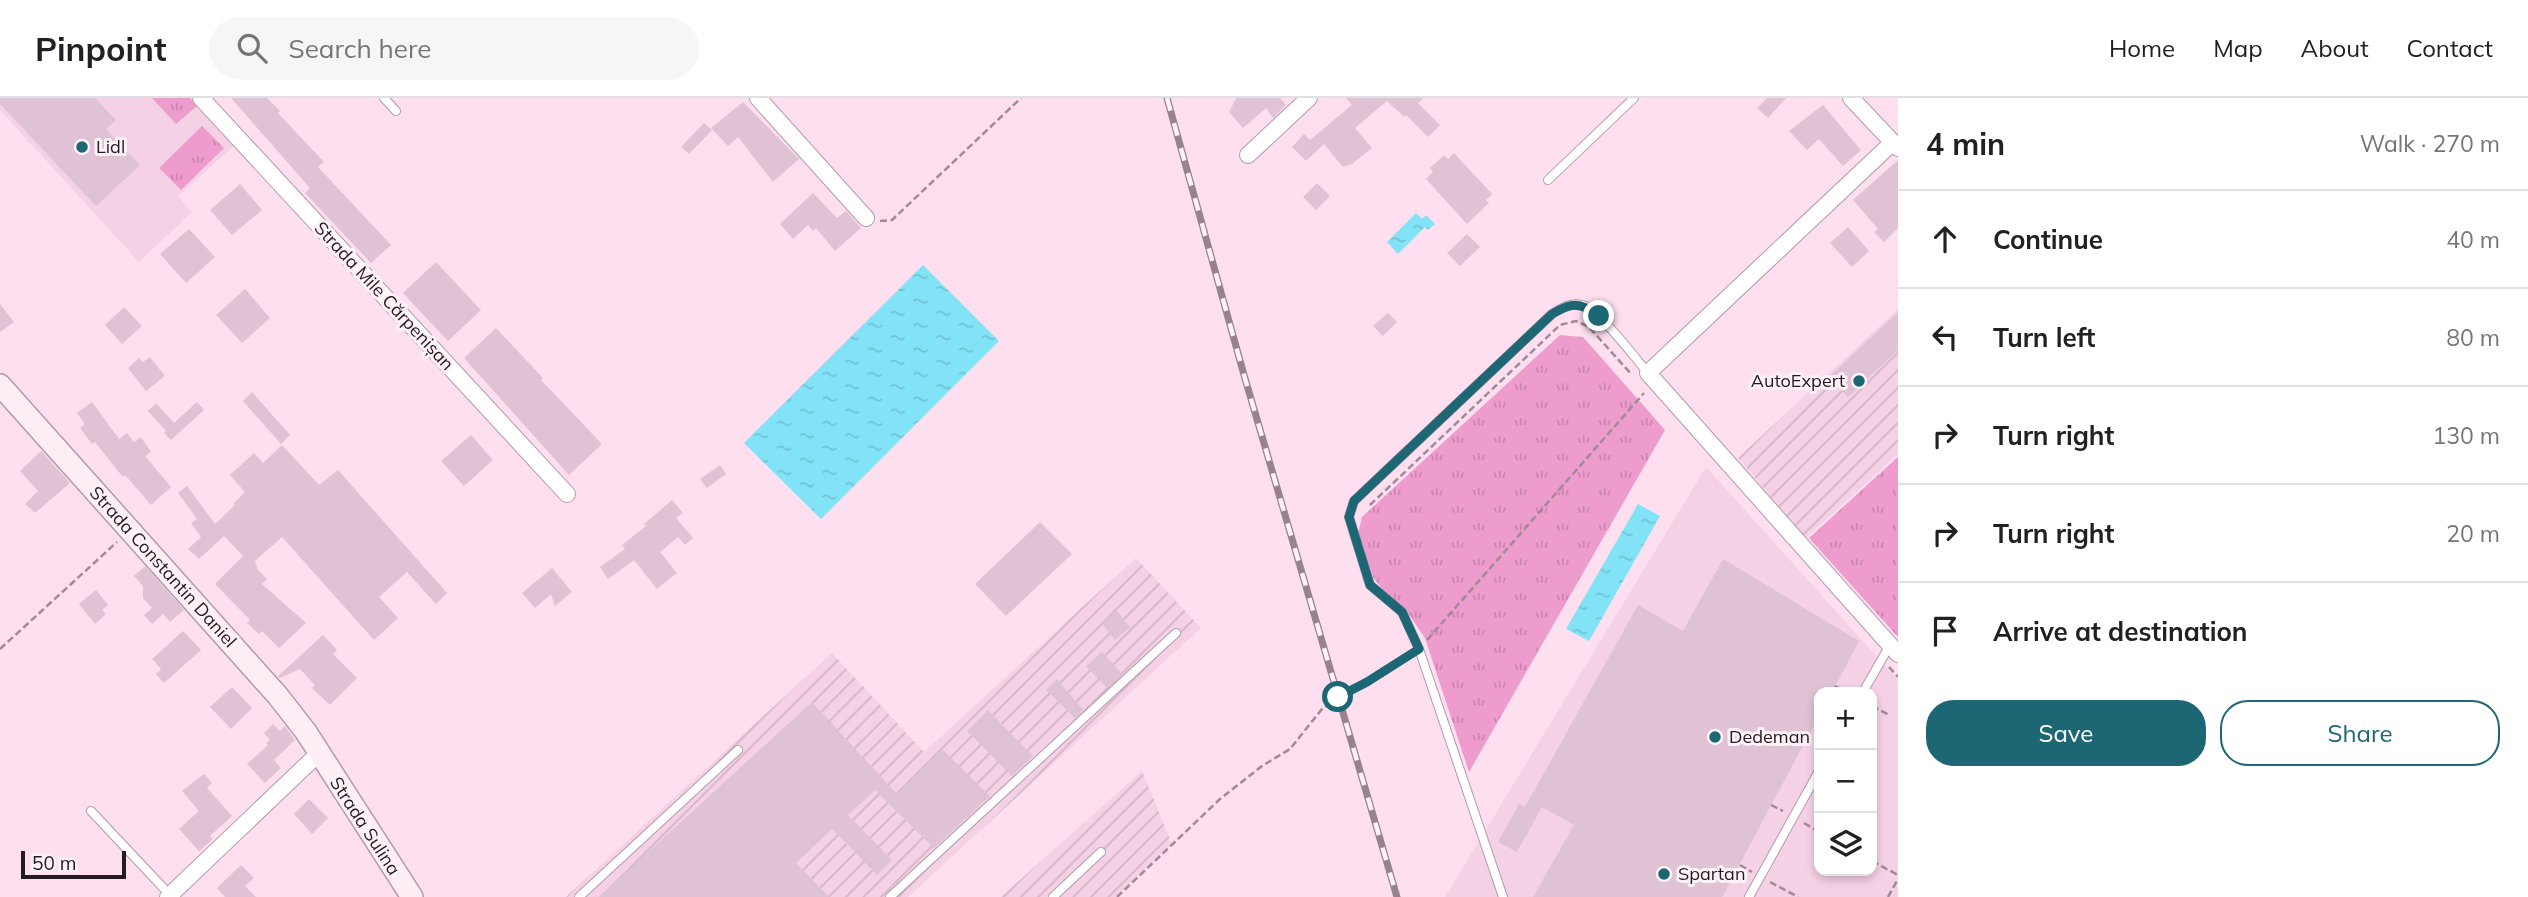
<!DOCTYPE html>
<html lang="en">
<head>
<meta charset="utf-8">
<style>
  :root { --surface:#fff; --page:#f6f6f6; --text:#202124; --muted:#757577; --line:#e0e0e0; --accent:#1d6673 }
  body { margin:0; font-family:Mulish,sans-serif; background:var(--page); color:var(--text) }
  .controls { position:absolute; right:21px; bottom:21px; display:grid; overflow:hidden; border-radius:14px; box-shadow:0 4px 10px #0003 }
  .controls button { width:63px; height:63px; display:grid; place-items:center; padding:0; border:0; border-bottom:2px solid var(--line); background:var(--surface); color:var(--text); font:35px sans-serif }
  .scale { position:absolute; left:21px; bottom:18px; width:105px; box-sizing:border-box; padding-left:7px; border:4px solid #241a20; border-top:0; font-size:19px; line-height:24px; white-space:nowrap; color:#241a20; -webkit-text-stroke:5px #fef2f9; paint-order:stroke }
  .stop { position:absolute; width:21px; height:21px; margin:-16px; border:5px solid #1d6673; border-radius:50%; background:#fff }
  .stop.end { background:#1d6673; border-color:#fff; box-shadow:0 2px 7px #0008 }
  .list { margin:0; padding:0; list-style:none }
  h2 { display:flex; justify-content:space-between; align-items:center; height:91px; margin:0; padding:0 28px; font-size:30px }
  h2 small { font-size:23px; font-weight:400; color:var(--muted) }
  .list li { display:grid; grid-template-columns:46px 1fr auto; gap:21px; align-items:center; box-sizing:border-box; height:98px; padding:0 28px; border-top:2px solid var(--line) }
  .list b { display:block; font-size:26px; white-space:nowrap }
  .list em { font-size:23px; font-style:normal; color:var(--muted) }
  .actions { display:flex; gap:14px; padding:21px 28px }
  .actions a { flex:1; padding:16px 0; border:2px solid var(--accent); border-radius:28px; text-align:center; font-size:24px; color:var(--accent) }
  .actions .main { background:var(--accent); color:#fff }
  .icon { flex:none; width:38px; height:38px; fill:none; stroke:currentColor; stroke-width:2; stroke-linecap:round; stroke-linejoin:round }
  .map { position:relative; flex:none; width:1898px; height:799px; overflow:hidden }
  header { display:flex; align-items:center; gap:42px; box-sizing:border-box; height:98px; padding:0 35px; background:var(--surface); border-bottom:2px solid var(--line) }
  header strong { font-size:33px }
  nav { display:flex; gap:38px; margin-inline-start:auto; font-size:24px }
  .search { width:490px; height:63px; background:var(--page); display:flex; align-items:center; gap:18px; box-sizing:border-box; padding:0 24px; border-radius:38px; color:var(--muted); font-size:26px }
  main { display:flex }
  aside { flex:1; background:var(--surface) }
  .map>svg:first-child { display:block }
  .built { fill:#f5d1e6; fill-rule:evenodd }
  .industrial { fill:url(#industrial-furrows) }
  .grass { fill:url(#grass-tufts) }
  .water { fill:url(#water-ripples) }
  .building { fill:#dfc2d3 }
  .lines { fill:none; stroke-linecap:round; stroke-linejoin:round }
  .lane-casing { stroke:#b499a9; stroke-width:10 }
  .street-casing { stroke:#b499a9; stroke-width:18 }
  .secondary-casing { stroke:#b499a9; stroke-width:24 }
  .path { stroke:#a08a97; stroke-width:2.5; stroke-dasharray:7 3.5; stroke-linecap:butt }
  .lane { stroke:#fff; stroke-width:8 }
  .street { stroke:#fff; stroke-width:16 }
  .secondary { stroke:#fdeef6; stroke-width:21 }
  .rail-casing { stroke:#97828e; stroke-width:7 }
  .rail { stroke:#fef2f9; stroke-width:4.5; stroke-dasharray:13; stroke-linecap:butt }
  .route { stroke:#1d6673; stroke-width:9 }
  .poi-dot { fill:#1d6673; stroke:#fef2f9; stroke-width:2.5 }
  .labels { text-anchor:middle; stroke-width:6; stroke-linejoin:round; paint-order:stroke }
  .poi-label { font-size:18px; fill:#241a20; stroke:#fef2f9; text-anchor:start }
  .street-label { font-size:18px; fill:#241a20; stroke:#fef2f9 }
</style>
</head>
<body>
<header>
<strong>Pinpoint</strong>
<div class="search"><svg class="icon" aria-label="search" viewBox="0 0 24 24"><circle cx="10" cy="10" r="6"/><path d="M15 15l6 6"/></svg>Search here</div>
<nav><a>Home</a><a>Map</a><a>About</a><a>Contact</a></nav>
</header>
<main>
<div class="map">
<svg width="1898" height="799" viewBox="0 0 1898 799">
  <defs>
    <pattern id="industrial-furrows" width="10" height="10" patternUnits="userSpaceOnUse" patternTransform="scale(1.75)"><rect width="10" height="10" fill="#f5d1e6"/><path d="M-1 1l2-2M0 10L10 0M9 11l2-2" fill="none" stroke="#d2b3c5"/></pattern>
    <pattern id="grass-tufts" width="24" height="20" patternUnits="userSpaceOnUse" patternTransform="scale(1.75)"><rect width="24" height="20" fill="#ee9bce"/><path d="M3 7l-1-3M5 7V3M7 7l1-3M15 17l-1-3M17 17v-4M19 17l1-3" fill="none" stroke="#cc85b1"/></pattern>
    <pattern id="water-ripples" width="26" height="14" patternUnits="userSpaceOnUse" patternTransform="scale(1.75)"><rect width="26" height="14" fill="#82e3f7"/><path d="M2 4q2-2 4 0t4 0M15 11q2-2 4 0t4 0" fill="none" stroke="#70c2d3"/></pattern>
  </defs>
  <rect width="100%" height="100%" fill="#fddff0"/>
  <path class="built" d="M 0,0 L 193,0 L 236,46 L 178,98 L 192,114 L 139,164 L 0,12 Z
    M 1706,369 L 1898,582 L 1898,799 L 1445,799 ZM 1819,594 L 1872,594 L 1872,773 L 1819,773 Z"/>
  <path class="industrial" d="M 1898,211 L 1898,356 L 1806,440 L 1738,360 Z
    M 1136,460 L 1201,530 L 908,799 L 566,799 L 832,555 L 924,654 Z
    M 1142,673 L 1172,746 L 1115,799 L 1001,799 Z"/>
  <path class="grass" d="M 152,0 L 190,0 L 197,8 L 176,26 Z
    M 202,28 L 224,50 L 181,92 L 159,70 Z
    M 1560,237 L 1583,239 L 1665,332 L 1469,674 L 1425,540 L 1410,518 L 1386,497 L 1373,479 L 1358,436 L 1362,419 Z
    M 1898,359 L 1898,539 L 1809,440 Z"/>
  <path class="water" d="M 1416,115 L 1422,121 L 1426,117 L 1435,126 L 1428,132 L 1425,129 L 1398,156 L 1387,144 Z
    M 923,167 L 999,243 L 821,421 L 744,345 Z
    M 1638,406 L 1660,418 L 1589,543 L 1566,531 Z"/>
  <path class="building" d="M 0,0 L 95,0 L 116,22 L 106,31 L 140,67 L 96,108 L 0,6 Z
    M 231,0 L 267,0 L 280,13 L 278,15 L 324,64 L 318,69 L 391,147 L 371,165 L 305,95 L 310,90 Z
    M 1236,0 L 1280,0 L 1286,7 L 1273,20 L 1266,10 L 1243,30 L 1229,14 Z
    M 1346,0 L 1423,0 L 1418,5 L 1440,27 L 1428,39 L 1406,17 L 1404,19 L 1387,3 L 1355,30 L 1372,50 L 1352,66 L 1343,69 L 1324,46 L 1306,63 L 1292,49 L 1304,36 L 1310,42 L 1352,7 Z
    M 1767,0 L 1786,0 L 1768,20 L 1757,10 Z
    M 743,4 L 799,61 L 773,84 L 738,39 L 728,48 L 711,30 Z
    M 1823,7 L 1861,52 L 1843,68 L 1819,41 L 1807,52 L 1789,33 Z
    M 704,25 L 712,32 L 689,56 L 681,49 Z
    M 1454,55 L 1492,96 L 1486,102 L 1489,105 L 1467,126 L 1426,81 L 1433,74 L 1430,70 L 1444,57 L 1448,61 Z
    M 1898,62 L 1898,130 L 1884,144 L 1874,134 L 1878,131 L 1853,102 Z
    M 1317,85 L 1330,98 L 1316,112 L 1303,99 Z
    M 240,86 L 262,112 L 232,137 L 210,112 Z
    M 813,95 L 837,120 L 846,113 L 861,130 L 835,153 L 816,130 L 813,133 L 808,127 L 793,141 L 780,126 Z
    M 1848,129 L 1869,153 L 1852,169 L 1830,145 Z
    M 189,131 L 215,159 L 186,185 L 160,156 Z
    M 1467,136 L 1480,149 L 1460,168 L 1447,155 Z
    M 436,164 L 481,212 L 448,243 L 403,195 Z
    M 245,191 L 270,220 L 242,245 L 216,217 Z
    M 0,206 L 14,224 L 0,234 Z
    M 124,209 L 142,228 L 122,246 L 105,227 Z
    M 1898,214 L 1898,252 L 1848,299 L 1829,279 Z
    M 1388,215 L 1397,224 L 1383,238 L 1373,228 Z
    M 496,230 L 543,280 L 541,282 L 602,346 L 569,377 L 464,260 Z
    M 150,259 L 165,278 L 146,293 L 128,270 L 139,260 L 143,264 Z
    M 252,294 L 290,337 L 281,346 L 243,303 Z
    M 92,304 L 119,341 L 127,335 L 134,344 L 141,339 L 151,354 L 145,358 L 171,389 L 151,407 L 126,378 L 122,378 L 95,344 L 92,346 L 80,330 L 85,326 L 77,315 Z
    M 197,304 L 204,312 L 171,342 L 164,335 L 166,333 L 148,313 L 156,305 L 174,325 Z
    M 471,337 L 493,362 L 464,388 L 441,363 Z
    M 282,347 L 319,387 L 338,372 L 447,495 L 436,506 L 407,474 L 379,499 L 398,520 L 374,542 L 282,439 L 255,463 L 258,472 L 267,481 L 262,486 L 306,525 L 279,550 L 262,533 L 259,536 L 247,525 L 250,522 L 215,486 L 243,458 L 224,438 L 199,461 L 188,451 L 201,439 L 191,425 L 197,421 L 178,395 L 187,388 L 215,426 L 235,407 L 233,406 L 245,394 L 230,377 L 254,355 L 263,365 Z
    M 41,353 L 70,385 L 35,415 L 25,406 L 38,393 L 20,373 Z
    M 720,367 L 726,376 L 707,390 L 700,381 Z
    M 672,402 L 683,415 L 676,420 L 693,440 L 685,447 L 678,439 L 660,454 L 677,475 L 657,491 L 634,462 L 608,481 L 600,469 L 625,451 L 622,447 L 646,428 L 644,426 Z
    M 1040,424 L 1072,456 L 1006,518 L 975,486 Z
    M 1723,461 L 1859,543 L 1832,594 L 1819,594 L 1819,618 L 1722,799 L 1533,799 L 1574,727 L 1542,709 L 1517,754 L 1498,744 L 1519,706 L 1525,709 L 1638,507 L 1683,533 Z
    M 145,468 L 184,512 L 170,524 L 163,516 L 152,526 L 144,517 L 152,510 L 143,500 L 143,488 L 134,478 Z
    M 552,470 L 572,494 L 555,508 L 551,496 L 535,510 L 522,495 Z
    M 96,492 L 108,507 L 102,512 L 106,516 L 95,526 L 79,506 Z
    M 1117,513 L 1130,529 L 1115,542 L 1101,525 Z
    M 183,533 L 201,552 L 164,585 L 156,576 L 161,571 L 152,561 Z
    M 323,537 L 337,552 L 333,556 L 357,580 L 330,607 L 312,590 L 315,587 L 300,571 L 280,580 L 278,578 Z
    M 1102,554 L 1122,576 L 1107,590 L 1086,568 Z
    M 1057,581 L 1083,612 L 1075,620 L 1046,592 Z
    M 232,589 L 252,610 L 231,631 L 210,609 Z
    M 812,604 L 897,696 L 942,651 L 990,698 L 934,750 L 875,692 L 848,717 L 892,762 L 877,777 L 832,731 L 796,765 L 829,799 L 599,799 Z
    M 988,612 L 1033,658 L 1012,678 L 967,633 Z
    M 273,626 L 280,633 L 285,628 L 295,642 L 274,662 L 281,670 L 265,685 L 247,666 L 268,647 L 266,645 L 270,642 L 264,635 Z
    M 204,676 L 212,685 L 207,690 L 232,718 L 210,738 L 213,741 L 199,753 L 179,731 L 199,713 L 182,693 Z
    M 309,701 L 328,720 L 312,736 L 294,716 Z
    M 241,767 L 254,780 L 245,788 L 256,799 L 225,799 L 217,790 Z"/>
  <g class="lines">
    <g class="lane-casing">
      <path id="lane" d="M 384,0 L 396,13
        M 1548,82 L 1634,0
        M 1863,594 L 1890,547
        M 91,713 L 170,797
        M 579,799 L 738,652
        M 890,799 L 1176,535
        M 1053,799 L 1101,754
        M 1503,799 L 1419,551 L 1402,514 L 1370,487 L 1349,419 L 1354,403 L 1552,216 C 1562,210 1571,204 1583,207 C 1599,212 1636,261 1648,275
        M 1749,799 L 1819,673"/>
    </g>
    <g class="street-casing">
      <path id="street" d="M 201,0 L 567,396
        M 758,0 L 866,120
        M 1851,0 L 1898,50
        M 1892,45 L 1648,275 L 1898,556
        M 1248,57 L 1309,0
        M 168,799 L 318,656"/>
    </g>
    <g class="secondary-casing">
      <path id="secondary" d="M 0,287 L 278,598 L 306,634 L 412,799"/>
    </g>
    <path class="path" d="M 880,123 L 892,122 L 1021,0
      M 1370,407 L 1560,227 L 1576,223 L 1589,229 L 1632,277
      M 1427,542 L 1644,295
      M 0,551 L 117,444
      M 1889,569 L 1898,579
      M 1835,588 L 1847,594
      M 1872,608 L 1889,617
      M 1771,707 L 1783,713
      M 1804,725 L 1819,734
      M 1872,763 L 1898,777
      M 1740,767 L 1752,774
      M 1770,784 L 1798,799
      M 1117,799 L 1220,701 L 1262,668 L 1290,651 L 1322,611 L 1338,599 L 1367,584 L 1409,557
      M 1888,799 L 1898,781"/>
    <use href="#lane" class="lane"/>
    <use href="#street" class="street"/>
    <use href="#secondary" class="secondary"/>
    <g class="rail-casing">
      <path id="rail" d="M 1167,0 L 1244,277 L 1397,799"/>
    </g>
    <use href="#rail" class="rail"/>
  </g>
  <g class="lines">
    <path class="route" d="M 1338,599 L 1367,584 L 1419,551 L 1402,514 L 1370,487 L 1349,419 L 1354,403 L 1552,216 C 1572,204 1580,204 1599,218"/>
  </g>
  <g class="poi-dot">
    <circle cx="82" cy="49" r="7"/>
    <circle cx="1859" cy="283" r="7"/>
    <circle cx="1715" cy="639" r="7"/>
    <circle cx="1664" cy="776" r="7"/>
  </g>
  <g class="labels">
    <g class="poi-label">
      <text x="96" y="55">Lidl</text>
      <text x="1845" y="289" text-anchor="end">AutoExpert</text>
      <text x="1729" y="645">Dedeman</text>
      <text x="1678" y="782">Spartan</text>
    </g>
    <g class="street-label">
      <text transform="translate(384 198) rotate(47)" y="6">Strada Mile Cărpenișan</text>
      <text transform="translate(163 469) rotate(48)" y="6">Strada Constantin Daniel</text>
      <text transform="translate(365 728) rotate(57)" y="6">Strada Sulina</text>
    </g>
  </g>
</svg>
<div class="controls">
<button>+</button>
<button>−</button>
<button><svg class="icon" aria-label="layers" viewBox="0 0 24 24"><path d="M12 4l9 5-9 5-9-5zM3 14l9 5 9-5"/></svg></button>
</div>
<div class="scale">50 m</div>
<div class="stop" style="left:1338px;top:599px"></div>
<div class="stop end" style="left:1599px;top:218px"></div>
</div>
<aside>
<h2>4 min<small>Walk · 270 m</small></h2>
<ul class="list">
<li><svg class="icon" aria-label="ahead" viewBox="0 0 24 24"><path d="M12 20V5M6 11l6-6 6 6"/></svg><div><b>Continue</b></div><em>40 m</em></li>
<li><svg class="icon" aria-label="left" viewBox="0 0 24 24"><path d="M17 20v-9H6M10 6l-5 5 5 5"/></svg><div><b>Turn left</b></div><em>80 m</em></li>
<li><svg class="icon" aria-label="right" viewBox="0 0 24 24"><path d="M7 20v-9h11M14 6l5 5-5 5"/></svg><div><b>Turn right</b></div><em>130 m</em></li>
<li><svg class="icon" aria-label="right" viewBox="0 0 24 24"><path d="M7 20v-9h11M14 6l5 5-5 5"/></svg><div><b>Turn right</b></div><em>20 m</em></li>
<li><svg class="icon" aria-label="arrive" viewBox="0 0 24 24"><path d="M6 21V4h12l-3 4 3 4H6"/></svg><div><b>Arrive at destination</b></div></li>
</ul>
<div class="actions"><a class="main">Save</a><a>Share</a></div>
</aside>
</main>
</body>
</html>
